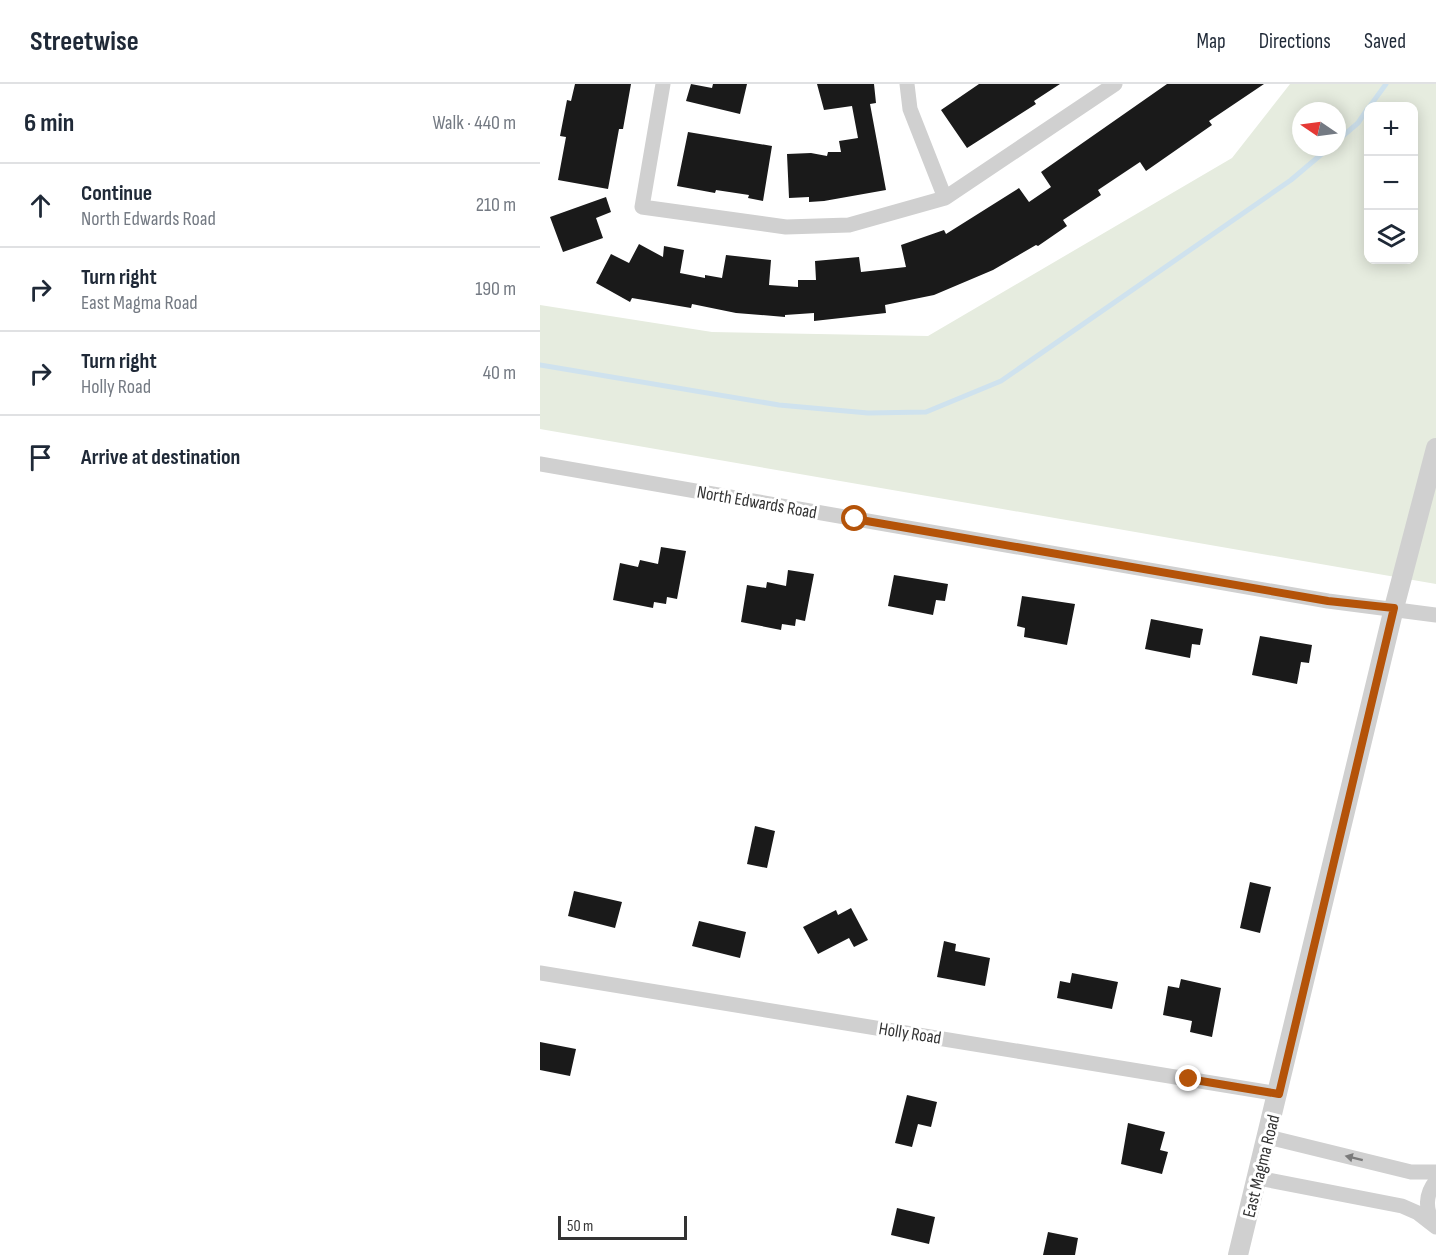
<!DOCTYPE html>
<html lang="en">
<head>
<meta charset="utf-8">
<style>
  :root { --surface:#fff; --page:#f6f6f7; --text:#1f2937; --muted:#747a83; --line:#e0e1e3 }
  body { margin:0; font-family:"Sofia Sans Condensed",sans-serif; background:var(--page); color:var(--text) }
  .controls { position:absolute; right:18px; top:18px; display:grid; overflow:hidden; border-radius:12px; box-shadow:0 3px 15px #0003 }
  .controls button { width:54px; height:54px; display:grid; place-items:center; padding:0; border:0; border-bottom:2px solid var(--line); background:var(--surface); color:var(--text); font:30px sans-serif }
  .compass { position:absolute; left:752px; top:18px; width:54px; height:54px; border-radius:50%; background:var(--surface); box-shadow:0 3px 15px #0003; rotate:283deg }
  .scale { position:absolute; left:18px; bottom:15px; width:129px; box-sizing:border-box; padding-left:6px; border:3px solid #333; border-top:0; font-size:16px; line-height:21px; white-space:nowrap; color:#333; -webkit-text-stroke:4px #fff; paint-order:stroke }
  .stop { position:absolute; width:18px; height:18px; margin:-14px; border:4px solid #b45309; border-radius:50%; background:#fff }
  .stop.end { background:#b45309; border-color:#fff; box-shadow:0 2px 6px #0008 }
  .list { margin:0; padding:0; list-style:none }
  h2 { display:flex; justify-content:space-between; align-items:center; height:78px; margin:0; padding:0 24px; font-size:26px }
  h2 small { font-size:20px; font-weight:400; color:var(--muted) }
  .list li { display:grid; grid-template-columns:39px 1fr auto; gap:18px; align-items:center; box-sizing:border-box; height:84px; padding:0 24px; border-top:2px solid var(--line) }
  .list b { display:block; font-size:22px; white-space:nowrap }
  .list p { margin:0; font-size:20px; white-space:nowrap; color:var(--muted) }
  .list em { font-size:20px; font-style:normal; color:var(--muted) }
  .icon { flex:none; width:33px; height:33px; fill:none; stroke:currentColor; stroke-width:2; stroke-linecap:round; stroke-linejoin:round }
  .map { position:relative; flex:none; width:896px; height:1171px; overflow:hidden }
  header { display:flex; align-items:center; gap:36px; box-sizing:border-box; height:84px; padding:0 30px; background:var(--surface); border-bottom:2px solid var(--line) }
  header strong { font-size:28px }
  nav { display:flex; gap:33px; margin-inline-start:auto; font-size:21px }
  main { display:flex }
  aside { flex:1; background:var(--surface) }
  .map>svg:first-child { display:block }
  .green { fill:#e6ecdf; fill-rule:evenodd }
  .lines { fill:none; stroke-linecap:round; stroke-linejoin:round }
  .stream { stroke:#cfe2ee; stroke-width:5 }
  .building { fill:#1a1a1a }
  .minor { stroke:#d0d0d0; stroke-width:15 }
  .tertiary { stroke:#d0d0d0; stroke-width:20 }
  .oneway { fill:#7a7a7a }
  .route { stroke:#b45309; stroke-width:8 }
  .labels { text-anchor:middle; stroke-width:6; stroke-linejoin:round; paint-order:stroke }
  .street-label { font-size:18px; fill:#333; stroke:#fff }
</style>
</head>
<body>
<header>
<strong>Streetwise</strong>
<nav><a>Map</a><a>Directions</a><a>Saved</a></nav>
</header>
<main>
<aside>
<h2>6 min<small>Walk · 440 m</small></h2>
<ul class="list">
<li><svg class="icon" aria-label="ahead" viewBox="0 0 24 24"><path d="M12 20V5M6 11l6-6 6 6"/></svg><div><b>Continue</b><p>North Edwards Road</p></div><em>210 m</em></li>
<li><svg class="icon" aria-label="right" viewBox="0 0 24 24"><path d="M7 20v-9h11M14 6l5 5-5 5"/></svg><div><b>Turn right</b><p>East Magma Road</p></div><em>190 m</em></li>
<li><svg class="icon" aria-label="right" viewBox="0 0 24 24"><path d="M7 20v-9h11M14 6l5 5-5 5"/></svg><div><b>Turn right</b><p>Holly Road</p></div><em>40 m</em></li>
<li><svg class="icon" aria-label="arrive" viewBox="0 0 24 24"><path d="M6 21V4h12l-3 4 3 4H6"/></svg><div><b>Arrive at destination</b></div></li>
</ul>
</aside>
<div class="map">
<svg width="896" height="1171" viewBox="0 0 896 1171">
  <rect width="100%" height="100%" fill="#fff"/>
  <path class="green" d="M 750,0 L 896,0 L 896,500 L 0,345 L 0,221 L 172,248 L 388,252 L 692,74 ZM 828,22 L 874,22 L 874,176 L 828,176 ZM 761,27 L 797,27 L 797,63 L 761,63 Z"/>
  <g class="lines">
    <path class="stream" d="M 830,22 L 846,0
      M 797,57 L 818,39 L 828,24
      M 0,281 L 239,321 L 328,329 L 386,328 L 461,297 L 751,96 L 790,63"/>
  </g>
  <path class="building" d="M 35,0 L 91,0 L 83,45 L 79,45 L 68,105 L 18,96 L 26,53 L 20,52 L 27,16 L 31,17 Z
    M 151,0 L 172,4 L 173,0 L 207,0 L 200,30 L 146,17 Z
    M 277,0 L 334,0 L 336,19 L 330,20 L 346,106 L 284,117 L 269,118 L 269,113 L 249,114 L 247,70 L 271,69 L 287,72 L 288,68 L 301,68 L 299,57 L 318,54 L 312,22 L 284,26 Z
    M 439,0 L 520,0 L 494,17 L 496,20 L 427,64 L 401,26 Z
    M 627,0 L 724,0 L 669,37 L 672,41 L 606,87 L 600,78 L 558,106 L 561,111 L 523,136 L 527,142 L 498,162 L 496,161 L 453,186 L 394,211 L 345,221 L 346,229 L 274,237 L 274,229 L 245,231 L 245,233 L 196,229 L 152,220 L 151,224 L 92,214 L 90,218 L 56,199 L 71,170 L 89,179 L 99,160 L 123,173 L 124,162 L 144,166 L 140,189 L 165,194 L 165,191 L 182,194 L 186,171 L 231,176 L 229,201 L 258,203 L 258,196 L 276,196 L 275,177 L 319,173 L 321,188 L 366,183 L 361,161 L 404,146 L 406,150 L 479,104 L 489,118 L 511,103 L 501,88 Z
    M 148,48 L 232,62 L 223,117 L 208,114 L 209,111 L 176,106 L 175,109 L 137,102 Z
    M 66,113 L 71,128 L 56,134 L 63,154 L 23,168 L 10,133 Z
    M 121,463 L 146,467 L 137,515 L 127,513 L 126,520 L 114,518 L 113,524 L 73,516 L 80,479 L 98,483 L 100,476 L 118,480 Z
    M 248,486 L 274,490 L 265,537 L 256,535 L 255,542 L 242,540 L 241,546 L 201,538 L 207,501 L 226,504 L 227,498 L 246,502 Z
    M 354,491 L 408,500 L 405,517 L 396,516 L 393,531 L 348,522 Z
    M 482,512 L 535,520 L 527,561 L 484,553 L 485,544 L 477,542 Z
    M 611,535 L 663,545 L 660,561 L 652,560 L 650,574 L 605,565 Z
    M 720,552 L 772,561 L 769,579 L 761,578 L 757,600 L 712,591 Z
    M 215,742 L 235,747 L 227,784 L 207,780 Z
    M 710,798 L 731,803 L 720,849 L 700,844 Z
    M 34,807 L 82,818 L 75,844 L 28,832 Z
    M 311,824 L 328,856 L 314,863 L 309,854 L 278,870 L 263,843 L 296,826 L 298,831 Z
    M 159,837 L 206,848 L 200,874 L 152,862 Z
    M 404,857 L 416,860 L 415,867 L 450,874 L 445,902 L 397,893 Z
    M 532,889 L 578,898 L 572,925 L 517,914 L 520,897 L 530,899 Z
    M 641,895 L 681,904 L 672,953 L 650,948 L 652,937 L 623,931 L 628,902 L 639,904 Z
    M 0,958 L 36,965 L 30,992 L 0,986 Z
    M 367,1011 L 397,1018 L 391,1043 L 378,1040 L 372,1063 L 355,1059 Z
    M 588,1039 L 625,1048 L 620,1066 L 628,1068 L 622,1090 L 581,1080 Z
    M 357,1124 L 395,1133 L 389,1160 L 351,1151 Z
    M 508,1148 L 538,1154 L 535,1171 L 503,1171 Z"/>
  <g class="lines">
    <path class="minor" d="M 123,0 L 102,123 L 246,143 L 309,141 L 405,114 L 575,0
      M 367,0 L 370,25 L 405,114
      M 0,380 L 788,517 L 896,531
      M 0,889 L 739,1010
      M 728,1053 L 871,1088 L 896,1088
      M 718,1094 L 862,1122 L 878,1129 L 896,1143
      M 894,1140 C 885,1126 885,1110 896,1097"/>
    <path class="tertiary" d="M 698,1171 L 854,524 L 896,364"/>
  </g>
  <defs><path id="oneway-solid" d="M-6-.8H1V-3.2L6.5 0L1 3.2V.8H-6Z" transform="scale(1.5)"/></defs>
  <use class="oneway" href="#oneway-solid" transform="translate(814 1074) rotate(-166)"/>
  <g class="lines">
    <path class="route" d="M 315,435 L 788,517 L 854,524 L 739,1010 L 649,995"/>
  </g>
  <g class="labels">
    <g class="street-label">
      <text transform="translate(217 418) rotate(10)" y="6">North Edwards Road</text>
      <text transform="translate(370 949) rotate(9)" y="6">Holly Road</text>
      <text transform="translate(721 1082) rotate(-76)" y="6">East Magma Road</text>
    </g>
  </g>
</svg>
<div class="controls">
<button>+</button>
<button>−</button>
<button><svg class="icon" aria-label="layers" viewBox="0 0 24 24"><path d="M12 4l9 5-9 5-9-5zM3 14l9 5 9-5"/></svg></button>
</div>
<svg class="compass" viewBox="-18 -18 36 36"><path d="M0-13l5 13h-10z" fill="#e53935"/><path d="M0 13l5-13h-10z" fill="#747a83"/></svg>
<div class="scale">50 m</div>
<div class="stop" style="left:315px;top:435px"></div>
<div class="stop end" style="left:649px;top:995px"></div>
</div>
</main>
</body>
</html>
